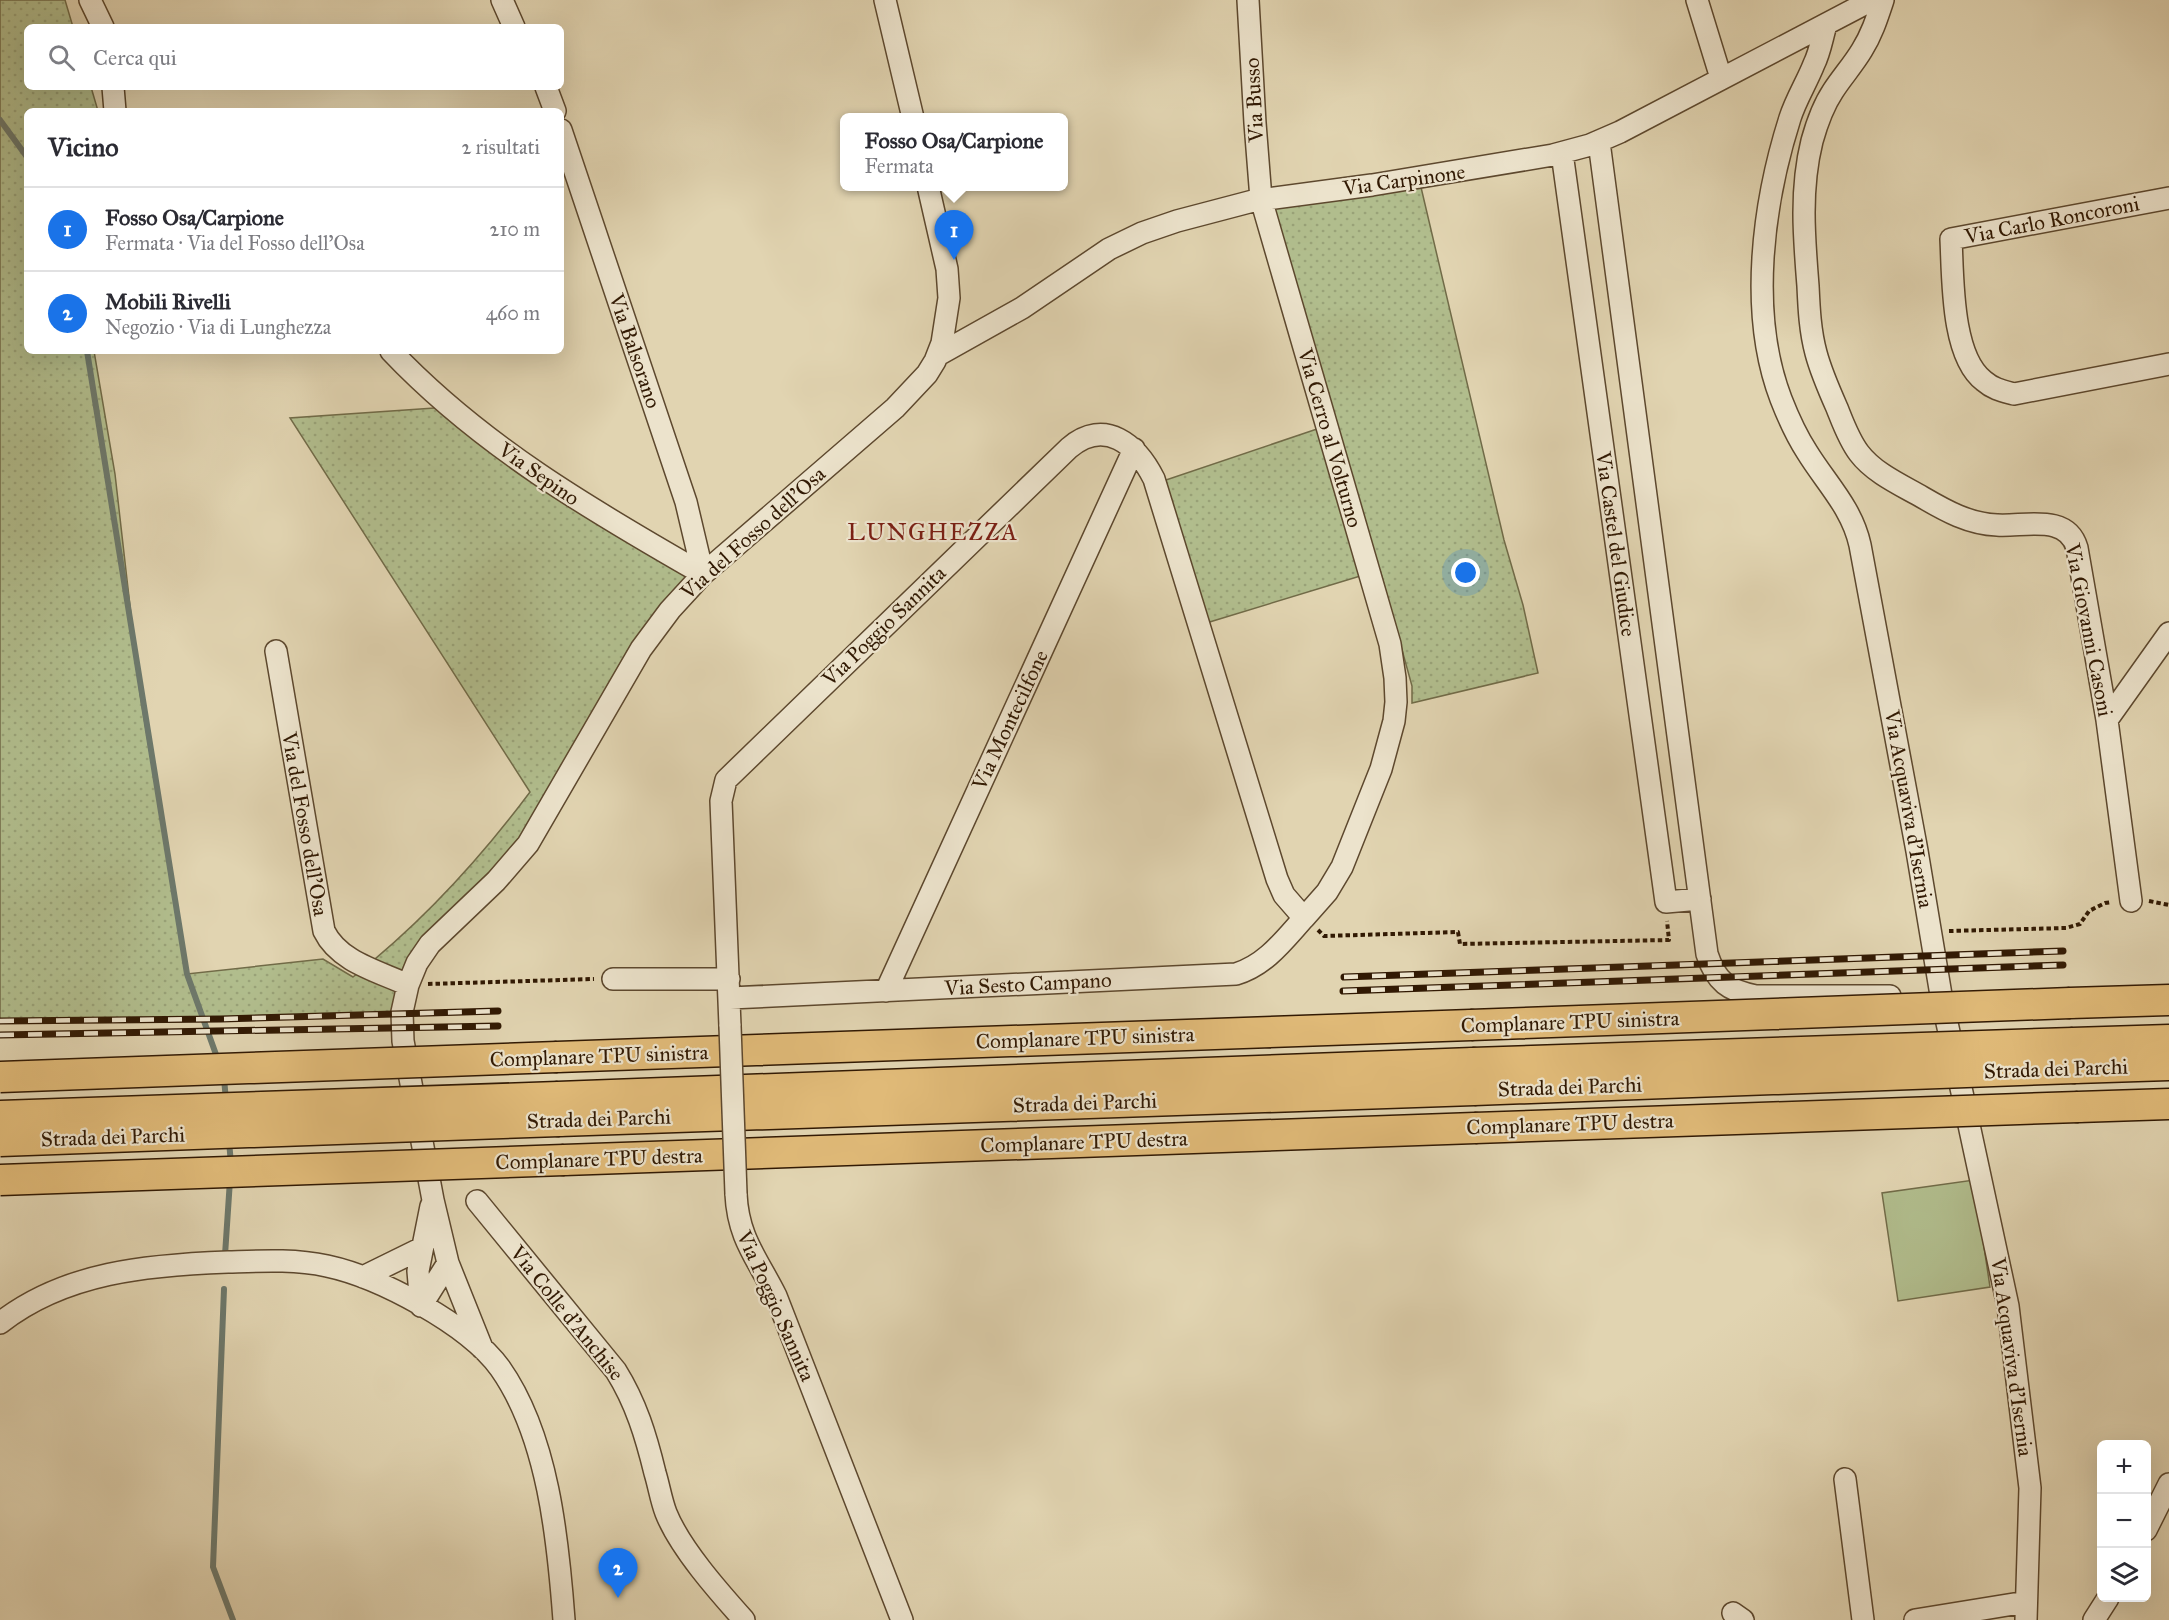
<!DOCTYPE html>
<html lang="it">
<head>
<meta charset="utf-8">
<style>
  :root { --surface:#fff; --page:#f7f7f7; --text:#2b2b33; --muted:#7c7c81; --line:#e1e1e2; --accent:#1a73e8 }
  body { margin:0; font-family:"IM FELL Great Primer",serif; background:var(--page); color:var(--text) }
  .controls { position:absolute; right:18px; bottom:18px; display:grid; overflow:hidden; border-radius:9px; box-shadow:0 6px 24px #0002 }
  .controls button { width:54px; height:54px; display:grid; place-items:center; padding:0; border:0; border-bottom:2px solid var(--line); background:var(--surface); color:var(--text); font:30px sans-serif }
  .you { position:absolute; left:1466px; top:573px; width:21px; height:21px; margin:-15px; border:4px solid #fff; border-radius:50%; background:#1a73e8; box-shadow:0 0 0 9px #1a73e833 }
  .badge { display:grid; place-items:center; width:39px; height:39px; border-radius:50%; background:var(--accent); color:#fff; font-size:20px; font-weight:700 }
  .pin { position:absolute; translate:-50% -50px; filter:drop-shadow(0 2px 3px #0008) }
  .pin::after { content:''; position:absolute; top:32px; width:21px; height:18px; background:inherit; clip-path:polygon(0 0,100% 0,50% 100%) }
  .popup { position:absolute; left:840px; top:113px; width:228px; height:78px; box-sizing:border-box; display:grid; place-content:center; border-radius:9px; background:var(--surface); filter:drop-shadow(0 2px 4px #0005); font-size:20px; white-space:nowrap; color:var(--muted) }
  .popup b { font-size:22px; color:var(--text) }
  .popup::after { content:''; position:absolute; left:50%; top:100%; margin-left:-12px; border:12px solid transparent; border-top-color:var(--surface) }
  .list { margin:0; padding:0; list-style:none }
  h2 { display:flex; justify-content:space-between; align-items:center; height:78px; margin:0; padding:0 24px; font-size:26px }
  h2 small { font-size:20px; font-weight:400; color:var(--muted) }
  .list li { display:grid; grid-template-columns:39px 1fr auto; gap:18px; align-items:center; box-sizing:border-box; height:84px; padding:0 24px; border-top:2px solid var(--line) }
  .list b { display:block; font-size:22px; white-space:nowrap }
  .list p { margin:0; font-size:20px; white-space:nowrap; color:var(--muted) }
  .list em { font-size:20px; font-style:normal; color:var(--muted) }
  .icon { flex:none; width:33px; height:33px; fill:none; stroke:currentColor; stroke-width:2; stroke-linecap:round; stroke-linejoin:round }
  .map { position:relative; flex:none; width:2169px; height:1620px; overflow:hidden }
  .search { position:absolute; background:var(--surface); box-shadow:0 6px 24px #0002; left:24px; top:24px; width:540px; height:66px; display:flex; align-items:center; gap:15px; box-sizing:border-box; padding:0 21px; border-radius:9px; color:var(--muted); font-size:22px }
  .panel { position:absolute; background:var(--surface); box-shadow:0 6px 24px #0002; left:24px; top:108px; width:540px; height:246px; border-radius:9px }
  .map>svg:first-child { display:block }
  .grass { fill:url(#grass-dots); stroke:#716b48; stroke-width:1.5 }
  .pitch { fill:#b1bd8d; stroke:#716b48; stroke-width:1.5 }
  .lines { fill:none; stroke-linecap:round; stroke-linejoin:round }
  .stream { stroke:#6d786b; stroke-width:6 }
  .minor-casing { stroke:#5d482e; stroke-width:24 }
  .highway-casing { stroke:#311903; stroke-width:33 }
  .path { stroke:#311903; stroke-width:4; stroke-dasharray:4.5 3; stroke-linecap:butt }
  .minor { stroke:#ece3cc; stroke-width:21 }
  .highway { stroke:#e0ba78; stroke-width:30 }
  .rail-casing { stroke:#311903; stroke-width:7 }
  .rail { stroke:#ece3cc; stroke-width:4.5; stroke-dasharray:14; stroke-linecap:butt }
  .minor-bridge-casing { stroke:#5d482e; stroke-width:24; stroke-linecap:butt }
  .highway-bridge-casing { stroke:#311903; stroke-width:33; stroke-linecap:butt }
  .minor-bridge { stroke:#ece3cc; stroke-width:21 }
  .highway-bridge { stroke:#e0ba78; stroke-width:30 }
  .labels { text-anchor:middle; stroke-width:4.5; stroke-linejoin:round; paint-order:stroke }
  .street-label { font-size:21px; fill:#311903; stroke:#ece3cc }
  .quarter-label { font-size:24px; letter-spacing:1.5px; fill:#7a1f14; stroke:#ece3cc }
</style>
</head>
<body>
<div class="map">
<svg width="2169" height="1620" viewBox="0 0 2169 1620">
  <defs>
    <pattern id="grass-dots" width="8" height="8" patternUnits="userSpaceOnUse" patternTransform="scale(1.5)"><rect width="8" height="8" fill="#b1bd8d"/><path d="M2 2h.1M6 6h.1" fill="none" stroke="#99a278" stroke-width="1.8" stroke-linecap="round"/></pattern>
  </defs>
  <rect width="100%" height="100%" fill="#e1d4b1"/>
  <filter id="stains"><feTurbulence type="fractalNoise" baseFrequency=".00333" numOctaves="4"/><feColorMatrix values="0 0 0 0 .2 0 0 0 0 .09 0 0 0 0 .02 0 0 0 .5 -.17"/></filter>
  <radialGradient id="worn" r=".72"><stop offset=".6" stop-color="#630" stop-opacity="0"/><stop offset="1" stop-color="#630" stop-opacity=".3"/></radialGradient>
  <path class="grass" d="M 0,0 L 65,0 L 73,27 L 27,27 L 27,87 L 91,87 L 98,111 L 27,111 L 27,351 L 94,351 L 115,474 L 140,694 L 187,974 L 323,959 L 353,977 C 419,925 480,859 530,792 L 290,418 L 449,407 L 703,574 L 559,790 L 440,934 L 402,1012 L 221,1019 L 0,1019 Z
    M 1420,183 L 1504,540 L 1523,605 L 1538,673 L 1412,703 L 1412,686 L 1380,570 L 1203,624 L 1160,482 L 1317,429 L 1254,208 Z"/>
  <path class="pitch" d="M 1974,1180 L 1990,1287 L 1898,1301 L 1882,1193 Z"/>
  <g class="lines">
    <path class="stream" d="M 0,120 L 27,157
      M 87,351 L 187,974 L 218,1060
      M 224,1078 L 226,1101
      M 229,1141 L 231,1164
      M 225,1255 L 230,1180
      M 224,1289 L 213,1567 L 233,1620"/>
    <g class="minor-casing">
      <path id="minor" d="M 90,0 L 103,27
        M 502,0 L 514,27
        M 885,0 L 913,118
        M 1697,0 L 1721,78
        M 1883,0 C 1877,18 1872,34 1862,50 C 1853,65 1842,77 1833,91 C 1823,106 1817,123 1812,141 C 1800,189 1804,237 1808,286 C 1809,308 1810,331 1816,353 C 1821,372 1829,390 1837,408 C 1843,423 1849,440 1859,453 C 1874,473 1901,485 1922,497 C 1946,511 1969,524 1997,525 C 2024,527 2067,513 2077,548 L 2107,720 L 2131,901
        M 1826,25 C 1822,38 1820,52 1814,64 C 1807,82 1796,99 1790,118 C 1763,203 1748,313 1781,399 C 1788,417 1796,435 1807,452 C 1826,483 1852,508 1860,545 L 1917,851 L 1941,995 L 2008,1306 L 2030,1488 L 2026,1620
        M 113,87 L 115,111
        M 546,87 L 555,111
        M 561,130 L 686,502 L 703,574
        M 1599,142 L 1707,954 C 1716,982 1729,991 1756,996 L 1890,996
        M 1562,153 L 1666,902 L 1700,899
        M 2169,198 L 1951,239 C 1953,277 1951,356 1984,381 C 1993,389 2003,391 2014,394 L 2169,364
        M 391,351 C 480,445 591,510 703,574
        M 938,355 L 1022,308 L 1109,249 L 1142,233 L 1177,221 L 1253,201 L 1372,185 L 1553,155 L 1590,145 L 1620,132 L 1872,0
        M 276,651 L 324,931 C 339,962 378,971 408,985
        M 2107,720 L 2169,633
        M 613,979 L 729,979
        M 886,991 L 1134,449
        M 730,998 L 1236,974 C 1266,965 1284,940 1304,918
        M 730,1026 L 721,801 L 726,780 L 1069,448 C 1105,417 1137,445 1154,479 L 1277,879 L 1284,895 L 1304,918 L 1327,892 L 1342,867 L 1381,769 L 1394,721 L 1396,702 L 1395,678 L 1390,644 L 1261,199 L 1255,123 L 1248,0
        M 736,1194 C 738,1238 757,1258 776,1296 L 902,1620
        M 477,1201 L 616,1371 C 636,1403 646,1436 655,1473 C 659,1486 661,1500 666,1513 C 680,1548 718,1591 744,1620
        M 363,1277 L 422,1248
        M 421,1306 L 418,1271 L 431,1206
        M 421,1306 L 448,1263
        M 0,1323 C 65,1272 148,1265 228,1262 C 261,1261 294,1259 327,1266 C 379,1277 468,1324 500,1368 C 548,1436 558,1539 564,1620
        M 482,1348 L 448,1263 L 433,1200 L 403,1041 L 402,1012 L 408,985 L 417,963 L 430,944 L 496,881 L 528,844 L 641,649 L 670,610 L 703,574 L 895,408 L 927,374 L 935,361 L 942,343 L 949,298 L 947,269 L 928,186
        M 1845,1479 L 1863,1620
        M 2146,1530 L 2169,1484
        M 1733,1613 L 1743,1620
        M 1915,1620 L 2026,1602
        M 2094,1620 L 2108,1598"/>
    </g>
    <g class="highway-casing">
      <path id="highway" d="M 2070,1003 L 2169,1000
        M 2073,1043 L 2169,1040
        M 557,1057 L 1471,1025
        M 2075,1068 L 2169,1065
        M 558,1097 L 1473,1063
        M 2078,1107 L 2169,1104
        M 559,1121 L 1474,1090
        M 564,1160 L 1475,1128"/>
    </g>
    <path class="path" d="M 2149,901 L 2169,905
      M 1318,930 L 1324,936 L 1458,932 L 1460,944 L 1669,940 L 1667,921
      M 1949,931 L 2066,928 L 2080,924 L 2089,911 L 2105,903 L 2112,902
      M 428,984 L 594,979"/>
    <use href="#minor" class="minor"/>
    <use href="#highway" class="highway"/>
    <g class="rail-casing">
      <path id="rail" d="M 1344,977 L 2063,951
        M 1343,991 L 2063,965
        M 0,1021 L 221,1019 L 498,1011
        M 0,1035 L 498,1026"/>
    </g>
    <use href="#rail" class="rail"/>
    <g class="minor-bridge-casing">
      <path id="minor-bridge" d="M 730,1026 L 736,1194"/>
    </g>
    <g class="highway-bridge-casing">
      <path id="highway-bridge" d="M 1471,1025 L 2070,1003
        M 1473,1063 L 2073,1043
        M 0,1077 L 557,1057
        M 1474,1090 L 2075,1068
        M 0,1116 L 558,1097
        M 1475,1128 L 2078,1107
        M 0,1141 L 559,1121
        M 0,1180 L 564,1160"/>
    </g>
    <use href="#minor-bridge" class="minor-bridge"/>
    <use href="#highway-bridge" class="highway-bridge"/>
  </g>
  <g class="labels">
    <g class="street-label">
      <text transform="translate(1254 100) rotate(-93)" y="7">Via Busso</text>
      <text transform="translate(1404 180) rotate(-8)" y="7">Via Carpinone</text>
      <text transform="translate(2052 220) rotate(-11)" y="7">Via Carlo Roncoroni</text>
      <text transform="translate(635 351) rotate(71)" y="7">Via Balsorano</text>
      <text transform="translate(1330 438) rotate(74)" y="7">Via Cerro al Volturno</text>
      <text transform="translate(539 474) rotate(35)" y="7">Via Sepino</text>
      <text transform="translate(753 533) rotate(-42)" y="7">Via del Fosso dell'Osa</text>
      <text transform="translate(1616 544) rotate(82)" y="7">Via Castel del Giudice</text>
      <text transform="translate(884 626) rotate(-44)" y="7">Via Poggio Sannita</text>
      <text transform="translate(2089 630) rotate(79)" y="7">Via Giovanni Casoni</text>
      <text transform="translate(1010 720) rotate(-65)" y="7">Via Montecilfone</text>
      <text transform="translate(1909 809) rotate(80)" y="7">Via Acquaviva d'Isernia</text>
      <text transform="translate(305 824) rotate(80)" y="7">Via del Fosso dell'Osa</text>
      <text transform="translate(1028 984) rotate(-3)" y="7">Via Sesto Campano</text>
      <text transform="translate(1570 1022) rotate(-2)" y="7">Complanare TPU sinistra</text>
      <text transform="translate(1085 1038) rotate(-2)" y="7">Complanare TPU sinistra</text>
      <text transform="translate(599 1056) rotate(-2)" y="7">Complanare TPU sinistra</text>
      <text transform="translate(2056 1069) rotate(-2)" y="7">Strada dei Parchi</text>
      <text transform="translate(1570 1087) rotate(-2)" y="7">Strada dei Parchi</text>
      <text transform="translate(1085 1103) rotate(-2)" y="7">Strada dei Parchi</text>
      <text transform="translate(599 1119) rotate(-2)" y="7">Strada dei Parchi</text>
      <text transform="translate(1570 1124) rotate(-2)" y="7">Complanare TPU destra</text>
      <text transform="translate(113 1137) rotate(-2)" y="7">Strada dei Parchi</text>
      <text transform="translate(1084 1142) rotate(-2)" y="7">Complanare TPU destra</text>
      <text transform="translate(599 1159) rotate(-2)" y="7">Complanare TPU destra</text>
      <text transform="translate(776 1306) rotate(66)" y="7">Via Poggio Sannita</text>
      <text transform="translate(567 1313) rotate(51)" y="7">Via Colle d'Anchise</text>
      <text transform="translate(2012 1357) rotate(82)" y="7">Via Acquaviva d'Isernia</text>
    </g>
    <g class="quarter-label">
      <text x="933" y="540">LUNGHEZZA</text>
    </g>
  </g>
  <rect width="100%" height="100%" filter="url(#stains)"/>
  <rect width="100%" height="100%" fill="url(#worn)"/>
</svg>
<div class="controls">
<button>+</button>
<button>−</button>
<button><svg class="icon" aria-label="layers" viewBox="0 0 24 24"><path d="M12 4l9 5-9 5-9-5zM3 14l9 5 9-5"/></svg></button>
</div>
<div class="you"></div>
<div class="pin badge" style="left:954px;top:260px">1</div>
<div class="popup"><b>Fosso Osa/Carpione</b>Fermata</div>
<div class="pin badge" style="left:618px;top:1598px">2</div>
<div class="search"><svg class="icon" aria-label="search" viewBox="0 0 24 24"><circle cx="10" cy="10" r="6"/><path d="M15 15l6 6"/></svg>Cerca qui</div>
<section class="panel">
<h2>Vicino<small>2 risultati</small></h2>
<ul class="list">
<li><span class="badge">1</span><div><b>Fosso Osa/Carpione</b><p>Fermata · Via del Fosso dell'Osa</p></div><em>210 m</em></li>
<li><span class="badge">2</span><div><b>Mobili Rivelli</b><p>Negozio · Via di Lunghezza</p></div><em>460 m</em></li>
</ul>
</section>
</div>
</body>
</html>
